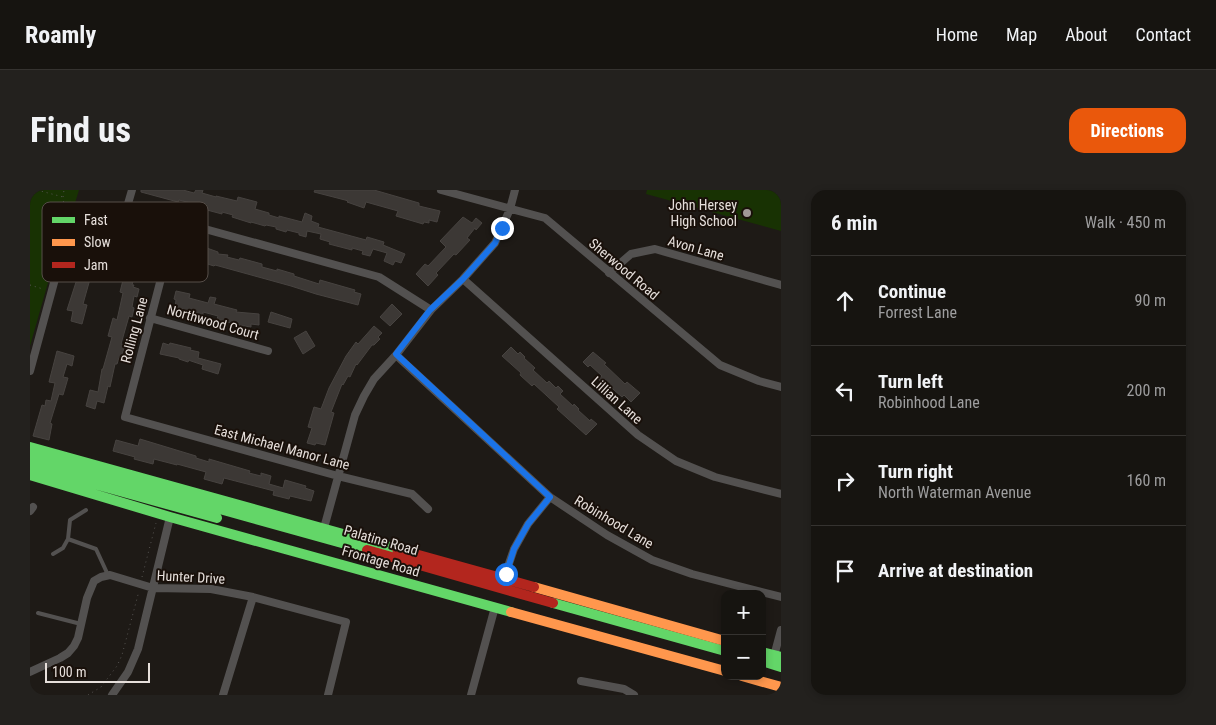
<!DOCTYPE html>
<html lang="en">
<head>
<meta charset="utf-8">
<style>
  :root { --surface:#161410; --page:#23211e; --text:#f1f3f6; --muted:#9e9e9f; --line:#353330; --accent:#ea580c }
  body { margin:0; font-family:"Roboto Condensed",sans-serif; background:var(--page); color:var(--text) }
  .controls { position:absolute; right:15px; bottom:15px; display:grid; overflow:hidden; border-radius:10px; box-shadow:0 2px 8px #0003 }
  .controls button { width:45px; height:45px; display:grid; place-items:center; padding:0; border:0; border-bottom:1px solid var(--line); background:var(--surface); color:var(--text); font:25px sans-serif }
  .scale { position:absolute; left:15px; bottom:12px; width:105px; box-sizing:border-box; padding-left:5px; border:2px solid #e6dfdb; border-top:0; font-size:14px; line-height:18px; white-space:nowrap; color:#e6dfdb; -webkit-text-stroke:4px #19100a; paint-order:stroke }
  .stop { position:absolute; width:15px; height:15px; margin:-11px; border:4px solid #1a73e8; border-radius:50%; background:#fff }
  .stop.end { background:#1a73e8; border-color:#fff; box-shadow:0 1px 5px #0008 }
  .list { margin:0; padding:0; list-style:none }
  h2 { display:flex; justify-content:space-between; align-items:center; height:65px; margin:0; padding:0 20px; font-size:21px }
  h2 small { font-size:16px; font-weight:400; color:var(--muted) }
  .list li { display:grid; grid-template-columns:32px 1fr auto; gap:15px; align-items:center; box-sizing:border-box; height:90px; padding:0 20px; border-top:1px solid var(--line) }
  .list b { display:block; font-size:19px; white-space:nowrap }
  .list p { margin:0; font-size:16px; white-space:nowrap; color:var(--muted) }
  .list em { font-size:16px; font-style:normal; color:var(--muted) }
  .icon { flex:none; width:28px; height:28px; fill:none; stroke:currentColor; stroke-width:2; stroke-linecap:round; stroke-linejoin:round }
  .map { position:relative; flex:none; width:751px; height:505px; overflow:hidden; border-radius:15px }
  header { display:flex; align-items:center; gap:30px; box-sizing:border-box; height:70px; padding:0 25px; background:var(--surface); border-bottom:1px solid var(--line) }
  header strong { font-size:24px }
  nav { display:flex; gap:28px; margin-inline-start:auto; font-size:18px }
  .intro { display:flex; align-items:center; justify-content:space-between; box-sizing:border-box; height:120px; padding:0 30px }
  h1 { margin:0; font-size:35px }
  .button { padding:12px 22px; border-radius:15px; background:var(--accent); color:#fff; font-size:18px; font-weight:700 }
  main { display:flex; gap:30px; padding:0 30px }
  aside { flex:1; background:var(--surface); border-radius:15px; box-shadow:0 2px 8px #0003 }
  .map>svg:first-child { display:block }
  .green { fill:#183203 }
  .building { fill:#3c3835; stroke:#474340 }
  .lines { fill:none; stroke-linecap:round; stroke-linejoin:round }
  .path { stroke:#565452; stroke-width:1; stroke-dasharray:1 4; stroke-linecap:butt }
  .lane { stroke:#535150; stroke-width:4 }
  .street { stroke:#535150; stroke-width:8 }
  .fast { stroke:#63d668; stroke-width:10 }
  .slow { stroke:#ff974d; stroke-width:10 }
  .jam { stroke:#b3261e; stroke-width:10 }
  .route { stroke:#1a73e8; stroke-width:6 }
  .poi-dot { fill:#a09a96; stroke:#19100a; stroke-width:2 }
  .labels { text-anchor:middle; stroke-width:4; stroke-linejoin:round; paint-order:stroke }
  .poi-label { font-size:14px; fill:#e6dfdb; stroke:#19100a; text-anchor:end }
  .street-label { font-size:14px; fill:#e6dfdb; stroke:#19100a }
  .key { fill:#19100a; stroke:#564e49; stroke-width:1 }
  .key-label { font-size:14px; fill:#e6dfdb }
</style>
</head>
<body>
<header>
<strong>Roamly</strong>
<nav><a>Home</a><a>Map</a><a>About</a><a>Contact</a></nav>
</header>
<div class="intro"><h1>Find us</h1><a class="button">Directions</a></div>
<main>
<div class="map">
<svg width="751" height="505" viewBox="0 0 751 505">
  <rect width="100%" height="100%" fill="#1e1a16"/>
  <path class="green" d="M 0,0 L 49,0 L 45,13 L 37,26 L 0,156 Z
    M 617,0 L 751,0 L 751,41 L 616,4 Z"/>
  <path class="building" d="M 111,0 L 153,0 L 164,3 L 166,0 L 173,0 L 172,3 L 186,7 L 186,6 L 207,11 L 208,7 L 227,12 L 225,19 L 239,23 L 239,25 L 249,28 L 249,26 L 272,32 L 275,23 L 282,26 L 281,31 L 289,34 L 288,37 L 336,50 L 337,47 L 354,52 L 353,55 L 375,64 L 371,73 L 365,71 L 363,75 L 354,71 L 357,63 L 343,59 L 340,66 L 332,64 L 333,61 L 322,58 L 322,60 L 299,54 L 300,52 L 290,49 L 291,44 L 277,41 L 276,47 L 269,45 L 269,43 L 257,40 L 256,42 L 246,39 L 246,37 L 236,35 L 235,36 L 221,32 L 221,33 L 202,27 L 203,25 L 192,22 L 192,24 L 177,20 L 160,15 L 161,13 L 149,10 L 148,12 L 111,2 Z
    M 285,0 L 344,0 L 389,13 L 389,16 L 410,21 L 407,32 L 399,30 L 399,33 L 394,32 L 393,34 L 366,26 L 368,21 L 336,12 L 334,18 L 317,12 L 318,11 L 315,10 L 284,2 Z
    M 433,27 L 442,33 L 446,28 L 452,33 L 446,40 L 445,38 L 437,48 L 440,50 L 426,65 L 424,64 L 406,83 L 408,85 L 398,96 L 386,84 L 395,74 L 398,76 L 416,57 L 410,51 Z
    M 110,43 L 121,46 L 114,69 L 117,69 L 113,86 L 105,84 L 102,95 L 104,95 L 103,97 L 109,99 L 107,107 L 104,106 L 102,117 L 104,118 L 102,127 L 99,126 L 91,154 L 95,155 L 91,168 L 89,168 L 87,174 L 85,174 L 80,197 L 78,196 L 74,213 L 67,211 L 65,219 L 56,216 L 60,200 L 68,202 L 72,179 L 73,179 L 82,147 L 78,146 L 83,128 L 87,130 L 93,103 L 90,102 L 94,86 L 98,87 Z
    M 160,55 L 174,57 L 188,62 L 188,64 L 198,65 L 197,67 L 209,70 L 210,68 L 232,74 L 232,77 L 247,81 L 247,79 L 264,84 L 264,86 L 289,94 L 290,90 L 325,100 L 324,102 L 331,104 L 328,115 L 286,104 L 261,96 L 185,75 L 184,76 L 168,71 L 167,75 L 156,72 Z
    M 48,86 L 60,89 L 53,114 L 57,115 L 52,134 L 41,131 L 43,121 L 37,120 Z
    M 146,101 L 160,104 L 159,108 L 178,113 L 180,107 L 186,108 L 184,114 L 207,120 L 206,122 L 229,124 L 229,135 L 221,134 L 221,137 L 208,135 L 187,129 L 188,126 L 173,122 L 173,125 L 145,117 L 146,110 L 144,109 Z
    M 362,114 L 372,124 L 360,136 L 350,127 Z
    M 241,122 L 262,129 L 260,138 L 238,132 Z
    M 344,136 L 352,143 L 348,147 L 350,149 L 344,155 L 342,155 L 327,175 L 326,174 L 320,187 L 318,186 L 313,195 L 312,194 L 301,222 L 304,223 L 295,255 L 286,253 L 285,255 L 277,253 L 282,238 L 278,237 L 284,217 L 291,219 L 299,198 L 316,166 L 326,152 L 328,154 Z
    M 276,141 L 285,156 L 273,164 L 264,148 Z
    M 133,153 L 139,155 L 140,153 L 161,158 L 160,160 L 169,162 L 168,168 L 191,174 L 188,184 L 172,179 L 173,175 L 161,171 L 159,170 L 158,172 L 149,169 L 149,168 L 130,164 Z
    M 481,157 L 488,164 L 490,162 L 495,167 L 494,168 L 505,178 L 503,180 L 517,193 L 519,191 L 526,198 L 528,196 L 533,201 L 530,204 L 543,216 L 544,214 L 549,219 L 548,220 L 560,231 L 561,229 L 567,234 L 556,245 L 527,219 L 529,217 L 504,194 L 502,196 L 490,185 L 491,183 L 472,166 Z
    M 27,161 L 44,166 L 42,176 L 37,174 L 33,187 L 38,188 L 33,205 L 29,204 L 20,233 L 22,234 L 19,250 L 3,246 L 12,215 L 15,216 L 16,210 L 21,211 L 25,193 L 19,192 Z
    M 563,162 L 576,173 L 574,174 L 595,194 L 597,192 L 610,203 L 601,212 L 594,205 L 592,207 L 575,192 L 574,194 L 568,189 L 572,186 L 560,175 L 558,177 L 553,172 Z
    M 110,249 L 166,266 L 166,268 L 179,272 L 179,269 L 220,281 L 219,283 L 231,286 L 231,283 L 241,286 L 239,294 L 253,298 L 255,290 L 276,296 L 275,298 L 284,301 L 281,311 L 260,306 L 259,309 L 243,305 L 244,301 L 194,288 L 192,294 L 174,289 L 176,282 L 147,274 L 147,275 L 124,269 L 123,274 L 104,269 L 105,267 L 83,261 L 86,250 L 108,256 Z"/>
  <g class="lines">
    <path class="path" d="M 7,0 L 33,7
      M 34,17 L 33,7 L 34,0
      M 0,95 L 13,99
      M 112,387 L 126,333
      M 58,505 L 71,497 L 87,476 L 92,465 L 109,401"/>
    <path class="lane" d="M 56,320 L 40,330 L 38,349 L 66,359 L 78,385
      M 23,364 L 33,358 L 38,349
      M 8,423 L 51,434"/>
    <path class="street" d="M 411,0 L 515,28 L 690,175 L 729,191 L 751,197
      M 95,24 L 102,0
      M 146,31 L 95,227 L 308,286 L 382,304 L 398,319
      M 579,83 L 601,64 L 625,59 L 751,95
      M 433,89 L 608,245 L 646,271 L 685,287 L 751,304
      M 120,128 L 238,161
      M 366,165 L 520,307 L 577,345 L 622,370 L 662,384 L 751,407
      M 0,181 L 44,19 L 71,24 L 95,24 L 146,31 L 349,87 L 401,120
      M 0,321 L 3,317
      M 294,338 L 325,225 L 334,206 L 344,189 L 366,165 L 401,120 L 433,89 L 465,53 L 480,19 L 485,0
      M 474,388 L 484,359 L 498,334 L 520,307
      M 744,466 L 751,440
      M 0,482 L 30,468 L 38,463 L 44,456 L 48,448 L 57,408 L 64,391 L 71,387 L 80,385 L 123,398 L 181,399 L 223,407 L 316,432 L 298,505
      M 551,491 L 594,499 L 604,505
      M 82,505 L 98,482 L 108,459 L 140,327
      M 193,505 L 223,407
      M 441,505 L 465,417"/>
    <path class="fast" d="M 0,257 L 367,359
      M 0,266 L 337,360
      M 0,276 L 187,328
      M 0,285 L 140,327 L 481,422
      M 523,413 L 695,461
      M 732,462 L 751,467
      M 732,471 L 751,477"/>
    <path class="slow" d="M 504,397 L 695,451
      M 481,422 L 695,481
      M 712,486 L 751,497"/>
    <path class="jam" d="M 367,359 L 504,397
      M 337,360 L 523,413"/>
  </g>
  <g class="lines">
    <path class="route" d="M 472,38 L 465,53 L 433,89 L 400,120 L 366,164 L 520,307 L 498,334 L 484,359 L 476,384"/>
  </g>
  <circle class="poi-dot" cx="717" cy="23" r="5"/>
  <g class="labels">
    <g class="poi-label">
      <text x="707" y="20">John Hersey<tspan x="707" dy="16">High School</tspan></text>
    </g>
    <g class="street-label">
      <text transform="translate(666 58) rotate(16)" y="5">Avon Lane</text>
      <text transform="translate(594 79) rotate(40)" y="5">Sherwood Road</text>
      <text transform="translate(183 132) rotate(16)" y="5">Northwood Court</text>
      <text transform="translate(104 140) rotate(-75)" y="5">Rolling Lane</text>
      <text transform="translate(587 210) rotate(42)" y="5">Lillian Lane</text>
      <text transform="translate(252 257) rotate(15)" y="5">East Michael Manor Lane</text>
      <text transform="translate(584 332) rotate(31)" y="5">Robinhood Lane</text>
      <text transform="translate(351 350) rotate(16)" y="5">Palatine Road</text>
      <text transform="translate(351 371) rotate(16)" y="5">Frontage Road</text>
      <text transform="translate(161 387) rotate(3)" y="5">Hunter Drive</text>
    </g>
  </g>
  <rect x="12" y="12" width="166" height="80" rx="8" class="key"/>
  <rect x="22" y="27" width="23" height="6" fill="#63d668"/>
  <rect x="22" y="49" width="23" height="7" fill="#ff974d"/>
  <rect x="22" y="72" width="23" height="6" fill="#b3261e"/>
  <g class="key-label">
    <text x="54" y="35">Fast</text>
    <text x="54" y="57">Slow</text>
    <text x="54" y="80">Jam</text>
  </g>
</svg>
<div class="controls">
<button>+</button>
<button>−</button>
</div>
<div class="scale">100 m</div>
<div class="stop" style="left:476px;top:384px"></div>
<div class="stop end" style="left:472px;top:38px"></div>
</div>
<aside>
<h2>6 min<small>Walk · 450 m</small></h2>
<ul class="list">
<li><svg class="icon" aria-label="ahead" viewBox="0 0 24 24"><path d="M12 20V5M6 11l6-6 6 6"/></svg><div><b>Continue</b><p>Forrest Lane</p></div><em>90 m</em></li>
<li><svg class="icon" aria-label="left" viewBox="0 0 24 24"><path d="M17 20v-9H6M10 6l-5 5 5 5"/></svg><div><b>Turn left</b><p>Robinhood Lane</p></div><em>200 m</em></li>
<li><svg class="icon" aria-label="right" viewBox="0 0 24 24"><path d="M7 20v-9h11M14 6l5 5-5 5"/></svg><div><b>Turn right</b><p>North Waterman Avenue</p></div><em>160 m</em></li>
<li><svg class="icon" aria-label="arrive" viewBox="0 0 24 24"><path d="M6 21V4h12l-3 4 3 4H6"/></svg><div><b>Arrive at destination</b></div></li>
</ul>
</aside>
</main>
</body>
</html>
